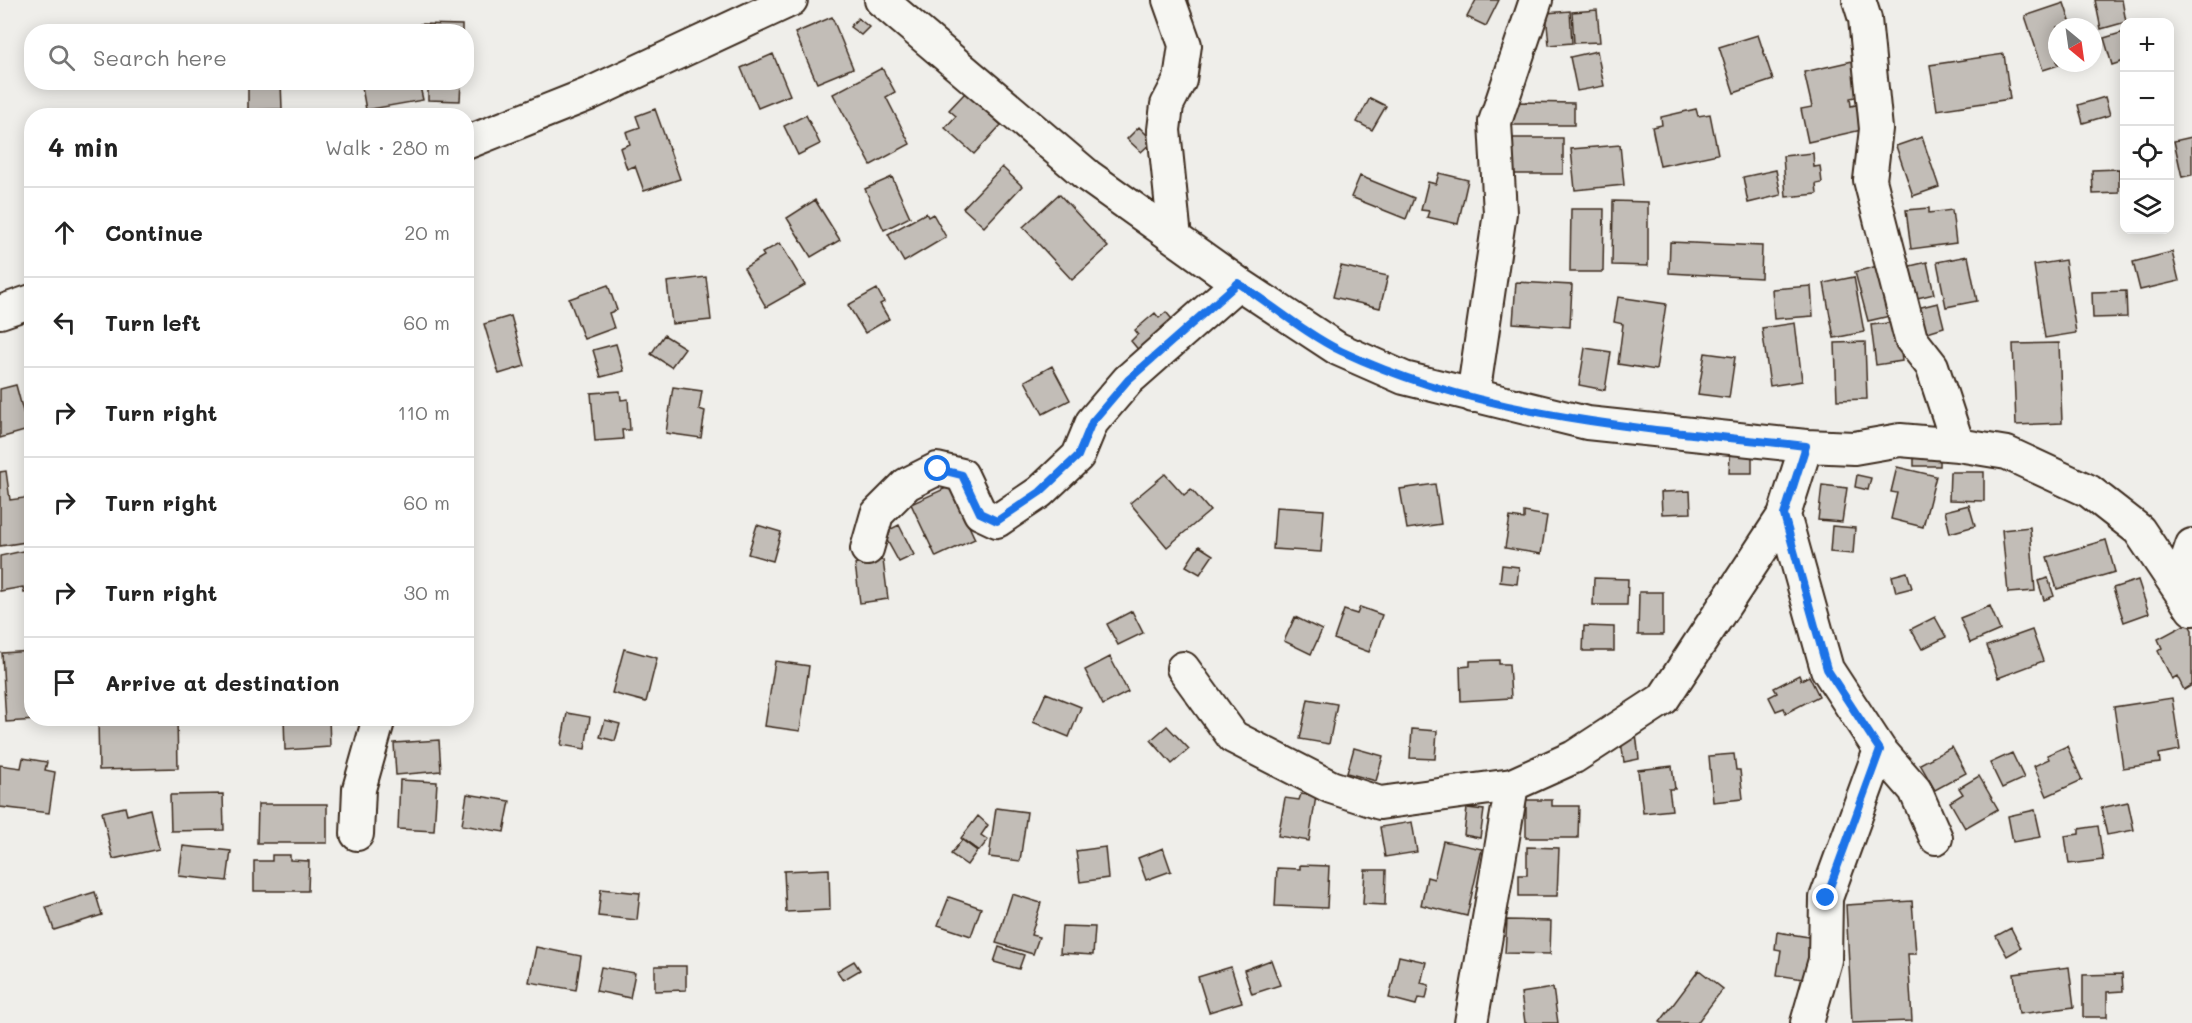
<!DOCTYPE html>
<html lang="en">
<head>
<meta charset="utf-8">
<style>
  :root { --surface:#fff; --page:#f6f6f6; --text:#222; --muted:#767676; --line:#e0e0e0 }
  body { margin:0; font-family:Mali,sans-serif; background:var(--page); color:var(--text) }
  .controls { position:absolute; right:18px; top:18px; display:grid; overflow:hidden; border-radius:12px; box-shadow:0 3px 15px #0003 }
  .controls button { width:54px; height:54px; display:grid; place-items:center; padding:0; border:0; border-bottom:2px solid var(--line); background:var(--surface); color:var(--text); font:30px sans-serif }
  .compass { position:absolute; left:2048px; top:18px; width:54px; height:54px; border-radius:50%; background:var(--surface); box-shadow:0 3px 15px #0003; rotate:151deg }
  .stop { position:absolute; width:18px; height:18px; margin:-14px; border:4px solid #1a73e8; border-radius:50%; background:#fff }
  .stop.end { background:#1a73e8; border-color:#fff; box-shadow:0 2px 6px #0008 }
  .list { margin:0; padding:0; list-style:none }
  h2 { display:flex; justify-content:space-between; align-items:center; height:78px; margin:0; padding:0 24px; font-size:26px }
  h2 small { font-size:20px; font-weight:400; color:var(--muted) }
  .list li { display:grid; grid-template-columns:39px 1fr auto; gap:18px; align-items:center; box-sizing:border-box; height:90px; padding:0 24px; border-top:2px solid var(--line) }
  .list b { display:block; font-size:22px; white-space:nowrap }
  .list em { font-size:20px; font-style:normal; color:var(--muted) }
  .icon { flex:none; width:33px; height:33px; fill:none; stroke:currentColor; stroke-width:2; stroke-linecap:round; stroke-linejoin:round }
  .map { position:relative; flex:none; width:2192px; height:1023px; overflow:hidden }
  .search { position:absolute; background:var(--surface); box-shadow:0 3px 15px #0003; left:24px; top:24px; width:450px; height:66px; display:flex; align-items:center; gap:15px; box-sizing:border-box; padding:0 21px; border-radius:24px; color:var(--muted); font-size:22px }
  .panel { position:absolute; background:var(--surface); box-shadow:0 3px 15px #0003; left:24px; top:108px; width:450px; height:618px; border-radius:24px }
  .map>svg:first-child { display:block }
  .building { fill:#c2bdb7; stroke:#3b2a1e; stroke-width:1.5 }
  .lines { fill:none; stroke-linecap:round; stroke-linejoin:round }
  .street-casing { stroke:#3b2a1e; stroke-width:36 }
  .street { stroke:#f6f6f2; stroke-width:32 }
  .route { stroke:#1a73e8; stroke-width:8 }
</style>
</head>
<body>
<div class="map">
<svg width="2192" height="1023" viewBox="0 0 2192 1023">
  <rect width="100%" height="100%" fill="#efeeea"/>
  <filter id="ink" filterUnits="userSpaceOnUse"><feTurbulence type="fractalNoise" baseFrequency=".0167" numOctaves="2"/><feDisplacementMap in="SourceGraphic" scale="12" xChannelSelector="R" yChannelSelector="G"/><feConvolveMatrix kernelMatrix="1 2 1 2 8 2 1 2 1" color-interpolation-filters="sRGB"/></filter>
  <g filter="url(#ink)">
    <path class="building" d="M 1476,0 L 1499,0 L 1486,26 L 1467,17 Z
      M 2095,0 L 2122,0 L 2126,22 L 2101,29 Z
      M 2064,3 L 2072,27 L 2057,27 L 2057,63 L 2065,63 L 2043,70 L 2025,16 Z
      M 1597,10 L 1600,42 L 1574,43 L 1572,12 Z
      M 1570,11 L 1572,43 L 1549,45 L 1546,13 Z
      M 832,17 L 853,68 L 817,83 L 795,33 Z
      M 858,18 L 869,27 L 861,35 L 850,27 Z
      M 420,24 L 462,25 L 462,32 L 420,32 Z
      M 2124,32 L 2124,61 L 2112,65 L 2104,38 Z
      M 1758,35 L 1773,80 L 1734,93 L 1719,47 Z
      M 1597,51 L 1604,86 L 1577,91 L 1570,57 Z
      M 773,54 L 790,95 L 758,108 L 741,68 Z
      M 2004,54 L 2010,99 L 1937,110 L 1930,65 Z
      M 1857,60 L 1865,95 L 1850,98 L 1851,106 L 1860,104 L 1866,129 L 1808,142 L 1801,109 L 1812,107 L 1804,72 Z
      M 882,68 L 895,92 L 886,97 L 910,144 L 871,165 L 833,94 Z
      M 248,82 L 281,82 L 282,109 L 248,110 Z
      M 361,82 L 419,82 L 423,100 L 366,110 Z
      M 428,82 L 461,82 L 460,101 L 428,100 Z
      M 965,93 L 1001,125 L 974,154 L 945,128 L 956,116 L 949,110 Z
      M 2105,97 L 2110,115 L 2083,123 L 2078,105 Z
      M 1370,98 L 1386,106 L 1372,130 L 1357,122 Z
      M 1512,102 L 1574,103 L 1574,125 L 1512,125 Z
      M 655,109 L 680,179 L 644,191 L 635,166 L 627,169 L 620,148 L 630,144 L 626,132 L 640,127 L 636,116 Z
      M 1696,109 L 1698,116 L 1710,114 L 1718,154 L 1660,166 L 1652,127 L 1662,125 L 1661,117 Z
      M 806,115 L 820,144 L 798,155 L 784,126 Z
      M 1139,127 L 1153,141 L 1141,152 L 1127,139 Z
      M 1922,137 L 1939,187 L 1913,196 L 1896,146 Z
      M 2192,137 L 2192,175 L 2182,177 L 2174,141 Z
      M 1509,138 L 1563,138 L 1563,174 L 1509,174 Z
      M 1620,145 L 1624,185 L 1575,190 L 1571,149 Z
      M 1813,153 L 1814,167 L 1820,166 L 1822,183 L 1816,184 L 1817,194 L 1786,197 L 1783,156 Z
      M 1002,167 L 1022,186 L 984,227 L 963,208 Z
      M 2119,169 L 2119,193 L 2093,194 L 2092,170 Z
      M 1776,170 L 1781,195 L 1748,203 L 1743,177 Z
      M 1439,173 L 1468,180 L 1458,224 L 1427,217 L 1429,211 L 1421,210 L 1428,182 L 1436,184 Z
      M 1360,176 L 1414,198 L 1406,219 L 1351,197 Z
      M 892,177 L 910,217 L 884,230 L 865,189 Z
      M 1059,194 L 1108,247 L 1072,280 L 1023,227 Z
      M 815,200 L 840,240 L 811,257 L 787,218 Z
      M 1613,201 L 1648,202 L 1648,266 L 1612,265 Z
      M 1929,208 L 1929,213 L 1952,210 L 1956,243 L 1911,249 L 1906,210 Z
      M 1571,209 L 1604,209 L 1603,272 L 1570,272 Z
      M 926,213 L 928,217 L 933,214 L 946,237 L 904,262 L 888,234 Z
      M 1670,242 L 1762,246 L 1761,278 L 1669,273 Z
      M 780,243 L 805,285 L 766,307 L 744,268 L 764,256 L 762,253 Z
      M 2172,252 L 2179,281 L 2140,290 L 2133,262 Z
      M 1968,256 L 1977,301 L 1946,307 L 1937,262 Z
      M 2065,260 L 2076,333 L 2045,338 L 2034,265 Z
      M 1927,262 L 1934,294 L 1913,299 L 1906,267 Z
      M 1881,265 L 1894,315 L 1868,321 L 1855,272 Z
      M 1341,266 L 1388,276 L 1380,308 L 1333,297 Z
      M 706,277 L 711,320 L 672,324 L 667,282 Z
      M 1854,277 L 1864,332 L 1834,338 L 1824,283 Z
      M 1516,282 L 1572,285 L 1570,327 L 1513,323 Z
      M 608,285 L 617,310 L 609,313 L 614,328 L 584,339 L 569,299 Z
      M 1811,286 L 1813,316 L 1774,319 L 1772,289 Z
      M 877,289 L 884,302 L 880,304 L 889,319 L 865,333 L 848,305 Z
      M 2126,291 L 2127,317 L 2093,318 L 2092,292 Z
      M 1618,297 L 1666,304 L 1656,370 L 1618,364 L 1623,324 L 1614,322 Z
      M 1938,303 L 1944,327 L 1924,333 L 1917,308 Z
      M 1166,312 L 1176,324 L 1141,353 L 1131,341 L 1138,334 L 1135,330 L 1155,313 L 1159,318 Z
      M 511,316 L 525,366 L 499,374 L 484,324 Z
      M 1897,322 L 1902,361 L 1876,365 L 1871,325 Z
      M 1795,323 L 1802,381 L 1770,386 L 1762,328 Z
      M 664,335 L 685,348 L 671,367 L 651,354 Z
      M 1865,342 L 1867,399 L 1837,400 L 1835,343 Z
      M 2059,343 L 2062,423 L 2016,425 L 2013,344 Z
      M 616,344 L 624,371 L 601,377 L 593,350 Z
      M 1585,348 L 1611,352 L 1605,390 L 1579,385 Z
      M 1705,353 L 1735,357 L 1729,398 L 1698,394 Z
      M 1052,366 L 1070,400 L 1043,414 L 1025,381 Z
      M 16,385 L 28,430 L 0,438 L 0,389 Z
      M 673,387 L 702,391 L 699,409 L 705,411 L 701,438 L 666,433 Z
      M 620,391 L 621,400 L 628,399 L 630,430 L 622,430 L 623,439 L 595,441 L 591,393 Z
      M 1914,453 L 1940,453 L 1940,466 L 1914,466 Z
      M 1730,455 L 1752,455 L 1752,473 L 1729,473 Z
      M 1897,467 L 1936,476 L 1923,527 L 1891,519 L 1897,493 L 1891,492 Z
      M 6,471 L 10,500 L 31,497 L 32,541 L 0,546 L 0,472 Z
      M 1950,472 L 1984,472 L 1984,501 L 1949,500 Z
      M 1165,474 L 1184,495 L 1191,489 L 1210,511 L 1167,547 L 1130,503 Z
      M 1857,475 L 1871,478 L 1868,490 L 1855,487 Z
      M 957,483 L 961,509 L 975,539 L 936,557 L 911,504 Z
      M 1435,484 L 1441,524 L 1407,529 L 1400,489 Z
      M 1822,485 L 1847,488 L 1842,522 L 1818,520 Z
      M 1690,491 L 1691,513 L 1662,514 L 1661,492 Z
      M 1969,505 L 1975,526 L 1950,533 L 1945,511 Z
      M 1276,507 L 1324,510 L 1321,552 L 1273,549 Z
      M 1524,512 L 1547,516 L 1541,554 L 1505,548 L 1510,517 L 1524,519 Z
      M 757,525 L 781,532 L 773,561 L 748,554 Z
      M 899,525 L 914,555 L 899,562 L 883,533 Z
      M 1832,526 L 1855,528 L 1853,554 L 1830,552 Z
      M 2030,527 L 2035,591 L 2008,593 L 2002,530 Z
      M 2106,540 L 2115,572 L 2057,589 L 2047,557 Z
      M 1199,546 L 1213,555 L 1200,574 L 1186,566 Z
      M 32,549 L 32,591 L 24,593 L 23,587 L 0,591 L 0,556 Z
      M 883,560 L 888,599 L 860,603 L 855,564 Z
      M 1502,565 L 1519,567 L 1517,584 L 1500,582 Z
      M 1907,572 L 1912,588 L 1896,592 L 1892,576 Z
      M 1594,578 L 1628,579 L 1627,605 L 1593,605 Z
      M 2048,578 L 2054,596 L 2044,600 L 2038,581 Z
      M 2138,580 L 2149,613 L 2124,622 L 2113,588 Z
      M 1639,592 L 1663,592 L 1663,635 L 1638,635 Z
      M 1990,606 L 2000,630 L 1970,643 L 1960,618 Z
      M 1360,607 L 1382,615 L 1369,652 L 1334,639 L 1344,610 L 1357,614 Z
      M 466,611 L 471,612 L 470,676 L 466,676 Z
      M 1132,611 L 1143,633 L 1118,645 L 1107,624 Z
      M 1295,617 L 1322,630 L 1311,654 L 1284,641 Z
      M 1935,617 L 1946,637 L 1922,649 L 1911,629 Z
      M 2188,623 L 2192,630 L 2192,685 L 2184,690 L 2177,676 L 2172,679 L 2158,651 L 2162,648 L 2158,639 Z
      M 1584,626 L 1614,627 L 1614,651 L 1583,651 Z
      M 2032,630 L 2043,661 L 1998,678 L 1987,646 Z
      M 624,649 L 657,658 L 646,702 L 612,693 Z
      M 32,651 L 32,718 L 52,719 L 6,722 L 2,653 Z
      M 1110,657 L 1128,692 L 1103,705 L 1085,670 Z
      M 1499,660 L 1499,664 L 1509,664 L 1511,698 L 1461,701 L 1460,667 L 1470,666 L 1470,661 Z
      M 775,661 L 809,666 L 800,731 L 765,726 Z
      M 1799,675 L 1801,680 L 1809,676 L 1819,696 L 1786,713 L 1784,708 L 1776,711 L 1769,697 L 1777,693 L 1774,688 Z
      M 1046,693 L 1081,707 L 1069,737 L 1033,722 Z
      M 2172,698 L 2180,750 L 2159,754 L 2160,763 L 2123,768 L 2114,707 Z
      M 1308,699 L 1337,704 L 1329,744 L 1300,739 Z
      M 567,713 L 590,717 L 585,749 L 561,745 Z
      M 177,718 L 178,768 L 99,770 L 98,719 Z
      M 284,718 L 329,718 L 330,747 L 285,750 Z
      M 605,720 L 620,724 L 615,741 L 600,737 Z
      M 1167,726 L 1189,749 L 1172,764 L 1151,740 Z
      M 1412,729 L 1437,731 L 1435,759 L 1410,758 Z
      M 1636,733 L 1639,759 L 1624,762 L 1620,735 Z
      M 439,740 L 441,771 L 396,775 L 394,743 Z
      M 2067,746 L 2082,780 L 2047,796 L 2034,766 L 2049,759 L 2047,755 Z
      M 1952,747 L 1966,773 L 1935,790 L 1920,764 Z
      M 1354,748 L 1383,756 L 1376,781 L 1347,773 Z
      M 2012,753 L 2024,778 L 2002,788 L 1990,763 Z
      M 1734,754 L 1736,770 L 1740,770 L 1743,799 L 1713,802 L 1709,756 Z
      M 23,758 L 47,762 L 45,770 L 55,772 L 49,813 L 0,807 L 0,765 L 21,768 Z
      M 1672,766 L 1675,789 L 1669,789 L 1672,810 L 1643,813 L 1638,770 Z
      M 1979,776 L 1998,809 L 1965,828 L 1950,802 L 1963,794 L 1959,788 Z
      M 400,780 L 437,782 L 434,831 L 398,829 Z
      M 223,794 L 224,830 L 171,831 L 170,795 Z
      M 467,794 L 510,801 L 504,832 L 462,825 Z
      M 1301,794 L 1316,796 L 1309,841 L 1278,836 L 1285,798 L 1299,800 Z
      M 1526,800 L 1552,800 L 1552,806 L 1579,806 L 1578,838 L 1526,838 Z
      M 2128,802 L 2134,830 L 2107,835 L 2101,808 Z
      M 258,804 L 327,804 L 327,843 L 257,843 Z
      M 125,807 L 127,815 L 150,809 L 159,849 L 113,859 L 102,812 Z
      M 996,808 L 1027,812 L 1020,861 L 989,857 Z
      M 1467,808 L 1484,810 L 1480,838 L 1464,835 Z
      M 2035,810 L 2041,837 L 2013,842 L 2008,816 Z
      M 978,816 L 988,825 L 981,835 L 988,840 L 979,851 L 961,838 Z
      M 1412,822 L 1417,852 L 1385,857 L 1380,827 Z
      M 2098,826 L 2103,860 L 2069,864 L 2065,836 L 2079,834 L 2079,829 Z
      M 962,840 L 977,851 L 967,865 L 951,854 Z
      M 1443,841 L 1482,849 L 1467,916 L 1421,905 L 1427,877 L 1434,879 Z
      M 183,846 L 231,851 L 227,881 L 179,876 Z
      M 1105,847 L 1108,878 L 1080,882 L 1076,851 Z
      M 1527,847 L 1559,848 L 1557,896 L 1519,896 L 1519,875 L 1527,875 Z
      M 1163,848 L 1171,871 L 1146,880 L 1138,858 Z
      M 272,855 L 290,855 L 290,860 L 309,861 L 308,891 L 254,891 L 254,861 L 272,861 Z
      M 1300,865 L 1329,866 L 1327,908 L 1275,906 L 1277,868 L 1300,869 Z
      M 829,869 L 830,910 L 786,912 L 784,871 Z
      M 1365,870 L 1386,870 L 1385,905 L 1363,904 Z
      M 601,889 L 640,893 L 637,920 L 598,916 Z
      M 95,892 L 102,915 L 54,930 L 46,907 Z
      M 1012,894 L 1041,903 L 1031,935 L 1039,937 L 1033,954 L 996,943 Z
      M 949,897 L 981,908 L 971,936 L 938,925 Z
      M 1912,901 L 1916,954 L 1908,954 L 1912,1021 L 1852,1023 L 1846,905 Z
      M 1507,920 L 1551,921 L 1550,954 L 1505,953 Z
      M 1062,926 L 1095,927 L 1093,955 L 1060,953 Z
      M 2011,928 L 2021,948 L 2007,956 L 1996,936 Z
      M 1777,932 L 1815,938 L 1809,980 L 1777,975 L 1781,950 L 1775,949 Z
      M 536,947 L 581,956 L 576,990 L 529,982 Z
      M 999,947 L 1024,955 L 1019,969 L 994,962 Z
      M 1399,956 L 1426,962 L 1421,983 L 1429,985 L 1426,999 L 1418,998 L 1416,1005 L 1389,998 Z
      M 1271,960 L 1280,985 L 1252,994 L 1244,970 Z
      M 854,961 L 860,970 L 843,980 L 837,971 Z
      M 655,966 L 686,966 L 686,990 L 655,991 Z
      M 601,967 L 635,973 L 630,998 L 596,991 Z
      M 1231,967 L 1242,1002 L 1209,1012 L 1198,977 Z
      M 2069,967 L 2074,1007 L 2019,1014 L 2014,974 Z
      M 1699,970 L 1723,989 L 1697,1023 L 1662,1023 L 1660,1022 Z
      M 2122,974 L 2123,991 L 2107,992 L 2107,1017 L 2083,1017 L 2083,975 Z
      M 1553,988 L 1558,1023 L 1525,1023 L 1521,993 Z"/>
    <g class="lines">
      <g class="street-casing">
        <path id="street" d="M 881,0 L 1088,176 L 1238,283 L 1338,349 L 1404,378 L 1587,423 L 1806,446 L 1854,448 L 1900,440 L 1958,445 L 2007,453 L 2089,491 L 2139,530 L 2192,609
          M 1169,0 L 1185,45 L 1180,80 L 1167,105 L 1164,130 L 1175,238
          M 1859,0 L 1865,19 L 1876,129 L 1870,180 L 1911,339 L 1932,366 L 1958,445
          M 466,143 L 589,94 L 791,0
          M 0,312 L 32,301
          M 1473,396 L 1500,213 L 1495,122 L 1536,0
          M 1784,515 L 1827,669 L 1880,750 L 1915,790 L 1936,838
          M 867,549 L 877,514 L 907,484 L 937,469 L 962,475 L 980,513 L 997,521 L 1040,492 L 1078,456 L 1092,422 L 1128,380 L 1238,283
          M 2178,586 L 2192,545
          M 1183,668 L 1233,737 L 1331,787 L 1380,803 L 1512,785
          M 357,834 L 359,789 L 379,718
          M 1471,1023 L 1512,785 L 1574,757 L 1663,699 L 1784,515 L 1806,446
          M 1807,1023 L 1825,960 L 1826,898 L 1880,750"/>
      </g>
      <use href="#street" class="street"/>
    </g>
  </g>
  <g class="lines" filter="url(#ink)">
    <path class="route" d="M 938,469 L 962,475 L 980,513 L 997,521 L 1040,492 L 1078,456 L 1092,422 L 1128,380 L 1238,283 C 1271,304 1306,334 1341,351 C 1485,419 1650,429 1806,446 L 1784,515 L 1827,669 L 1880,750 L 1826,898"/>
  </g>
</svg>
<div class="controls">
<button>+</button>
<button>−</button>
<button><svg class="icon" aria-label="locate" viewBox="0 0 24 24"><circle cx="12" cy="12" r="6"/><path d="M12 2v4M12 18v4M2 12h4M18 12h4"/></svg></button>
<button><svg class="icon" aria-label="layers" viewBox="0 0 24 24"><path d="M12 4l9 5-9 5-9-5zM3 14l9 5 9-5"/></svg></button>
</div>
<svg class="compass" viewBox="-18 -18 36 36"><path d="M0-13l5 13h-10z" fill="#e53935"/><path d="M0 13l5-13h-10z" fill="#767676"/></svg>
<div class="stop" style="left:938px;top:469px"></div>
<div class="stop end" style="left:1826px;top:898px"></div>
<div class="search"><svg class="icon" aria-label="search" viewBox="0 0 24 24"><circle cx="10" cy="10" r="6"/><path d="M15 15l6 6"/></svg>Search here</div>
<section class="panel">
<h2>4 min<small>Walk · 280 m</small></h2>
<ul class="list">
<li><svg class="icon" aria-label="ahead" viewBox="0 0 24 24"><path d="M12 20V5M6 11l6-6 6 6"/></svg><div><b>Continue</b></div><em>20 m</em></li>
<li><svg class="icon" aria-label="left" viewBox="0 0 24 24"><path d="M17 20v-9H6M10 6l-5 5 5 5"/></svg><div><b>Turn left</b></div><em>60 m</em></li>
<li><svg class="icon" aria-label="right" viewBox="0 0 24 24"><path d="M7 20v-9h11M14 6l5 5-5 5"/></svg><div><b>Turn right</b></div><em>110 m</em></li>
<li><svg class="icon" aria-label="right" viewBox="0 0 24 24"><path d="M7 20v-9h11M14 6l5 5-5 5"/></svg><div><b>Turn right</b></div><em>60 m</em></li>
<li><svg class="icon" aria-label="right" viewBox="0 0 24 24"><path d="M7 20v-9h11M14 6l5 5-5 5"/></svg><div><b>Turn right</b></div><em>30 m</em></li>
<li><svg class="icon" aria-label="arrive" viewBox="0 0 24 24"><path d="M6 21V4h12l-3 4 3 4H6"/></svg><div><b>Arrive at destination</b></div></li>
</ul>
</section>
</div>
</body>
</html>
